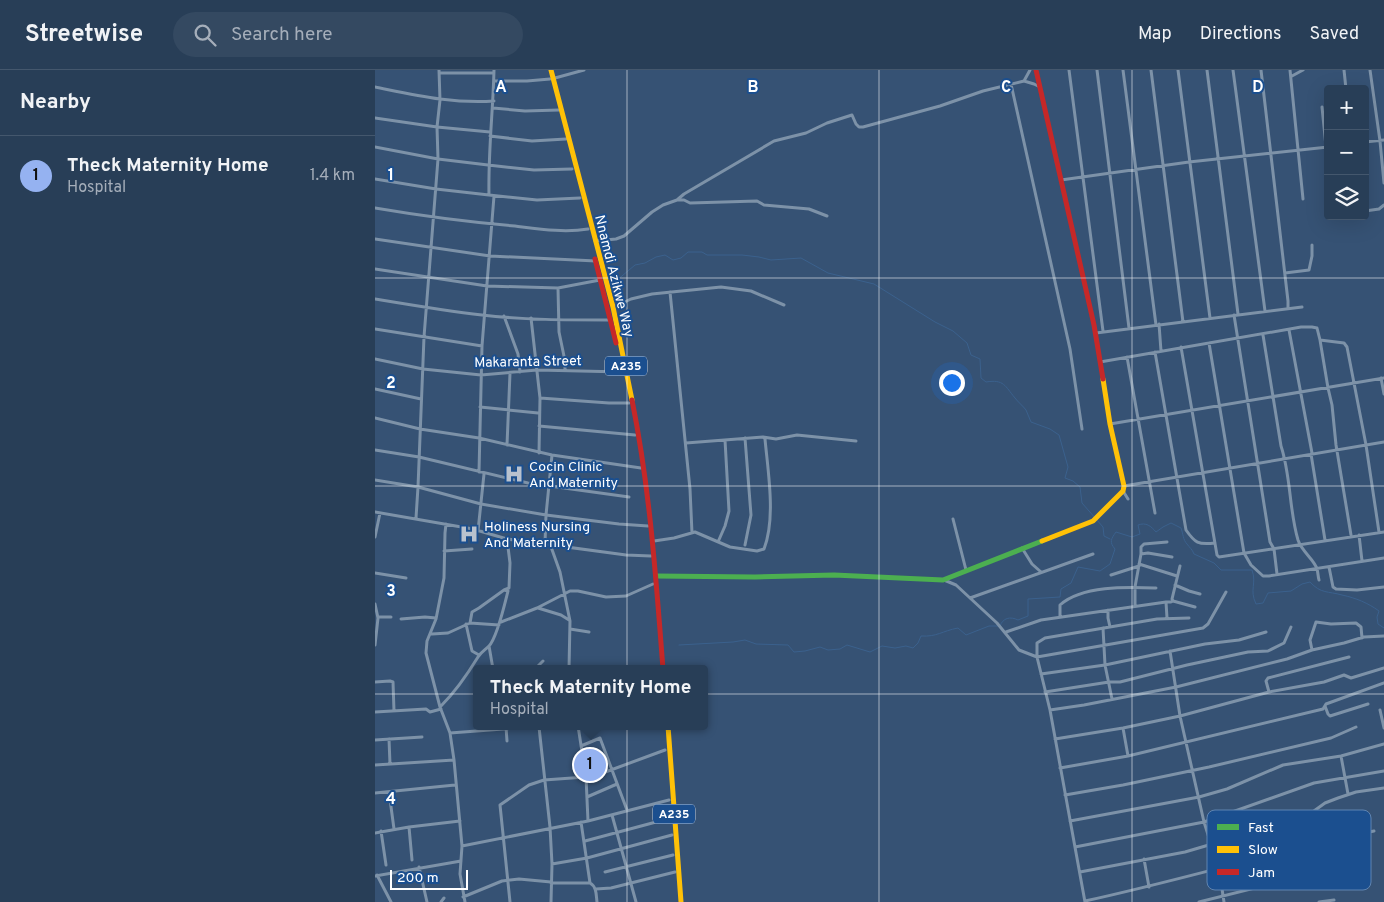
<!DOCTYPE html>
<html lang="en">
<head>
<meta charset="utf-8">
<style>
  :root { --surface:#283e57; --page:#344961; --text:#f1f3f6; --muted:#a5aeba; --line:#44576d; --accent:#95b2f1 }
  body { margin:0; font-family:Overpass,sans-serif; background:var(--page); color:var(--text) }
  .controls { position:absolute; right:15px; top:15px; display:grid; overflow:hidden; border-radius:5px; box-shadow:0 5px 20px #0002 }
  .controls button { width:45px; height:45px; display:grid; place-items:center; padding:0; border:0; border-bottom:1px solid var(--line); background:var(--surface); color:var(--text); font:25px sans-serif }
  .scale { position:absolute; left:15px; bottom:12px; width:78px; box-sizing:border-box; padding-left:5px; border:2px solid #fff; border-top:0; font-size:14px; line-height:18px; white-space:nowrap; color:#fff; -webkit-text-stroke:4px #1b4f8f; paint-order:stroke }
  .you { position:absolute; left:576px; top:312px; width:18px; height:18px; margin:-12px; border:4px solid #fff; border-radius:50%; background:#1a73e8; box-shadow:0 0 0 8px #1a73e833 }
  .badge { display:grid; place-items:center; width:32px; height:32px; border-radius:50%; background:var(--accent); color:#111; font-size:16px; font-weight:700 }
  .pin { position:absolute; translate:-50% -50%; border:2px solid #fff; box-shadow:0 1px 5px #0006 }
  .popup { position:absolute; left:98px; top:595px; width:235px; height:65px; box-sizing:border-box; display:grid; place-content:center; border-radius:5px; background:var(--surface); filter:drop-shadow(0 1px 4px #0005); font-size:16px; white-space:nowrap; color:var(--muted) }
  .popup b { font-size:19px; color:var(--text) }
  .popup::after { content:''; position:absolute; left:50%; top:100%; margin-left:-10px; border:10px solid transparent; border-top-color:var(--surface) }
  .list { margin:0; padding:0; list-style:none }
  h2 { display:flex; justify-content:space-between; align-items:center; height:65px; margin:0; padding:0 20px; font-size:21px }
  h2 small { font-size:16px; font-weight:400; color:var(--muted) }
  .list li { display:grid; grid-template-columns:32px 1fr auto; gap:15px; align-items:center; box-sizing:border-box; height:80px; padding:0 20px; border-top:1px solid var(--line) }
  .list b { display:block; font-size:19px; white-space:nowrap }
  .list p { margin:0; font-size:16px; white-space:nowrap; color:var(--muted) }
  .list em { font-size:16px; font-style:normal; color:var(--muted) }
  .icon { flex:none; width:28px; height:28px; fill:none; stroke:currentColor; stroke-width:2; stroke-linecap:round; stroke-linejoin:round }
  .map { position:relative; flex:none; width:1009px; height:832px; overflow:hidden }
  header { display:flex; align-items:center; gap:30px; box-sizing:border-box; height:70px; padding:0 25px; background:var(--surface); border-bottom:1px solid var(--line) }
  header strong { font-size:24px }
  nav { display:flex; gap:28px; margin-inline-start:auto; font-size:18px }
  .search { width:350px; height:45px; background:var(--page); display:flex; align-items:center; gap:12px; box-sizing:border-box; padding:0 18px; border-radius:28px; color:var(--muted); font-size:19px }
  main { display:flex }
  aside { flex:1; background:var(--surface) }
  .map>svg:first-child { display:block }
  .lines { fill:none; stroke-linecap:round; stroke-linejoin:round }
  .stream { stroke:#3b618d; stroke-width:1 }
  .street { stroke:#7d92a8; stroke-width:3 }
  .fast { stroke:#4caf50; stroke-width:5 }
  .slow { stroke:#ffc107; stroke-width:5 }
  .jam { stroke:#c62828; stroke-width:5 }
  .grid { fill:none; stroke:#fff; stroke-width:1; stroke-opacity:0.55 }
  .labels { text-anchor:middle; stroke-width:4; stroke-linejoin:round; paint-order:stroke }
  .shield { fill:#1b4f8f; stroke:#bbcadd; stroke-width:1 }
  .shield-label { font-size:12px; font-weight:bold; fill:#fff }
  .street-label { font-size:14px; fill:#fff; stroke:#1b4f8f }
  .poi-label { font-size:14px; fill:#fff; stroke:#1b4f8f; text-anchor:start }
  .key { fill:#1b4f8f; stroke:#5f84b1; stroke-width:1 }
  .key-label { font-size:14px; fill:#fff }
  .grid-label { font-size:16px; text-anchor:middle; font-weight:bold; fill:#fff; stroke:#1b4f8f; stroke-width:4; stroke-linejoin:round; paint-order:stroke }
</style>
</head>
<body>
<header>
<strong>Streetwise</strong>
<div class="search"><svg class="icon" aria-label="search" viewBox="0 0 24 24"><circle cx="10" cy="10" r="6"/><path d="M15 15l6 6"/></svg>Search here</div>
<nav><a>Map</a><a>Directions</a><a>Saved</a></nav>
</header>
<main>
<aside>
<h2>Nearby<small></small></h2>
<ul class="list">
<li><span class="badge">1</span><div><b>Theck Maternity Home</b><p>Hospital</p></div><em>1.4 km</em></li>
</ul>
</aside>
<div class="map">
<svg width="1009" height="832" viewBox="0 0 1009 832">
  <rect width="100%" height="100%" fill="#365274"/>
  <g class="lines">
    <path class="stream" d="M 241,211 L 260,195 L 270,193 L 281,187 L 290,185 L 298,190 L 306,188 L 313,182 L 327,182 L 332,185 L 367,185 L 384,187 L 396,190 L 426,188 L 453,203 L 499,214 L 560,252 L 578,261 L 592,273 L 596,285 L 605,289 L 606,308 L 611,312 C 629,309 630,316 640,328 C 643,332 648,336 651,340 C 653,344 654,348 656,352 L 675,359 L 684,365 L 693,397 L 690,408 L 698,411 L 705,417 L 707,433 L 728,457 L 729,466 L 735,469
      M 304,575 L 358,572 L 370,570 L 381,574 L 413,575 L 419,582 L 430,581 L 445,577 L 453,580 L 465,579 L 472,575 L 495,582 L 507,576 L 520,578 L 531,576 L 538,578 L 543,573 L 546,566 C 562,567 567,561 583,558 L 591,565 L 614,556 L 625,556 C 628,548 635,546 643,550 L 653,546 L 653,529 L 685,527 L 686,519 L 696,513 L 703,497 L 725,501 L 735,494 L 740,479 C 734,472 736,469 741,462 L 757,467 L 765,464 L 763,455 C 771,452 776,456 781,462 L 788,457 L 796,453 L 806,458 C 808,463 808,470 812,474 C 815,478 817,479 819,484 L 839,493 L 846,500 L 877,500 C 882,514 874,519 881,534 L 888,533 L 893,523 L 916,521 L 927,514 L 935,512 C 946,524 953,521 967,525 C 981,528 993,533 1004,541 L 1002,547 L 1003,554 L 1009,558"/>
    <path class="street" d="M 694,0 L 728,261
      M 722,0 L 754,258
      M 748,0 L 781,255
      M 776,0 L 808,252
      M 803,0 L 835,248
      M 832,0 L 863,244
      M 858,0 L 890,241
      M 886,0 L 913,231 L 913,238
      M 915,0 L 928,129
      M 969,0 L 971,19
      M 995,0 L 1005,71 L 1009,113
      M 64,3 L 119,3
      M 917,6 L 928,0
      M 180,8 L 209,0
      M 119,11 L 152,11 L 175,9
      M 649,11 L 655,0
      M 636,14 L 695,279 L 707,359
      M 0,17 C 40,25 78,34 119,31
      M 947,37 L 953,96
      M 118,38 L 150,41 L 184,40
      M 0,48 L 62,57 L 115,62
      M 115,66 L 157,71 L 191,69
      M 990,72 L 1009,70
      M 0,77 L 63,89 L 113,95 L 159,100 L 197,99
      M 0,109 L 61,119 L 114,125 L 162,130 L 205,128
      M 686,110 L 814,92 L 953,77
      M 114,125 C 113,83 118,42 119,0
      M 303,130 L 309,130 L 315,133 L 382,131 L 389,135 L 434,139 L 452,146
      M 0,138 C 47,146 93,152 140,156 C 164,159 189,163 213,159
      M 990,141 L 1004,139 L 1009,135
      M 0,169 L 115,186 L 221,191
      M 220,171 L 241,169 L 249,166 L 277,142 L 288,135 L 302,130 L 309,124 L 399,71 L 431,63 L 452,53 L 477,45 L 481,54 L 484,57 L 488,57 L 565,36 L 608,21 L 649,11 L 659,14 L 665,17
      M 0,199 L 112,216 L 183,218 L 225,210
      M 910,203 L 934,200 L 937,186 L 937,175
      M 183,218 L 184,262 L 190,291 L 190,300
      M 295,222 L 315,419 L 317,463
      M 0,229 C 36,235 71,241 107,245 C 149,250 192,250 234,250
      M 239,237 L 256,229 L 277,224 L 346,217 L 376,221 L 409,235
      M 859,245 L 895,472 L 899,479 L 902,504
      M 129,246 L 143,284 L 145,302
      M 156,248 L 165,328 L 164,383
      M 784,254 L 786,281
      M 0,259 L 107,276
      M 914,260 L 937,383
      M 721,263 L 927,237
      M 888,265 L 906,376 C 916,406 914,440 923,470 C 927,482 939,489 942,499 C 943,502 943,507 944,510
      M 945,270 L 969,273 L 972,277 L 991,375 L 1004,462
      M 834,273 L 869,483 L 876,495 L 888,506 L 894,506 L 1009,488
      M 806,277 L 842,485 L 844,487 L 1009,462
      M 780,282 L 811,460 C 820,473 823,475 840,473
      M 752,287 L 780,443
      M 0,289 L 48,299 L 106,305 L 162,300 L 248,302
      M 725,292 L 926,257 L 937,257 L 942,258 L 945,270 L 953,318 L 957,335 L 961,375 L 976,465
      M 1006,308 L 1009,324
      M 0,319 L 46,329
      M 165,328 L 234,333 L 254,333
      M 105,337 L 163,343
      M 0,348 L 45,359 L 104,368 L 177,385 L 266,398
      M 735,354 L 1009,308
      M 164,356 L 260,365
      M 370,368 L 376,445 L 370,475
      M 311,373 L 388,367 L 401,369 L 422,365 L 481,371
      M 132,375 L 135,303
      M 0,380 L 44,387 L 153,413 L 254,427
      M 936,384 L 950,470
      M 104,402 L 107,276 L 119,126
      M 0,410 L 43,417 L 106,434 L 171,445 L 244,454 L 273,456
      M 749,416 L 1009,372
      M 748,421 L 753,429
      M 0,442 L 98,459 L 132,469 L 251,485 L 276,486
      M 41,448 L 43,417 L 49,267 L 63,89 L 62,57 L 65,30 L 64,0
      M 578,449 L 591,500
      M 71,454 L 70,463 L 69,508 L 61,549 L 52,571 L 51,583 L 65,637 L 75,663 L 79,690 L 87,776 L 85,804 L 90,832
      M 103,461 L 109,404
      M 984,465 L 987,491
      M 0,467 L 5,443
      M 279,471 L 299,468 L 320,462 L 355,477 L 382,481 L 389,479 C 401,448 393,402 390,369 L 388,367
      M 343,472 L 350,456 L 354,441 L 350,370
      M 170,473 L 171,445 L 177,385
      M 175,474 L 185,502 L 195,551 L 194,599
      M 647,478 L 657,494 L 666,502
      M 69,481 L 97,479
      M 766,484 L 766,477 L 769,474 L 792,472
      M 764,494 L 802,506
      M 954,497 L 958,517 L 961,519 L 982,520 L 1009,517
      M 0,503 L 31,508
      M 736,505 L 764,496
      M 569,510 L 581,515 L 622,553 L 644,580 L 662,587 L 828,558 L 833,554 L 851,522
      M 800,515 L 814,521 L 825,524
      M 595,528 L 718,484
      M 798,531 L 820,537
      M 791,532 L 792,548
      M 0,534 L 3,548 L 0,575
      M 760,536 L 760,517 L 766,484 L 773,483 L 797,487
      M 163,538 L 186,545 L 194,550
      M 733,540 L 733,548 L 735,557
      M 3,547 L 16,547
      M 685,547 L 685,535 C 707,515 753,517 781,518
      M 26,549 L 50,547 L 61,548
      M 126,552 L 162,538 L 195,521 L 203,521 L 231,527 L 251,526 L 278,514
      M 95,553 L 97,542 L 104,538 L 129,520
      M 91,554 L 97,581 L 104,585
      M 728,558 L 730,595 L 737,629
      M 195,559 L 214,562
      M 631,562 L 666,550 L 791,532 L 796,532 L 798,531 L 797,529 L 805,496
      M 57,564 L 73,563 L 95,553 L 124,555
      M 114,576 L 118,599
      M 937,580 L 935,570 L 941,552 L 956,554 L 981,553 L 986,557 L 987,568
      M 795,581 L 805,646 L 829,752 L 844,799 L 849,832
      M 160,599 L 168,591
      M 666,604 L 730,595 L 830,574 L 864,570 L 891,562
      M 0,612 L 15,611 L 18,612 L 19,641
      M 670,622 L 734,612 L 745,612 L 812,595 L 873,582 L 893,581 L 909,573 L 916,557
      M 894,622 L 891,611 L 893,608 L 974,587
      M 66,636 C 81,621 92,605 103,587 C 106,582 110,580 114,576 C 122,568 130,533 133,521 L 129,520 L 134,518 L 135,493 L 132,469
      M 950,636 L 953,644 L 955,646 L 993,634
      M 675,640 L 709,635 L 801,617 L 912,589 L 937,580 L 969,573 L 989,567 L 1009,566
      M 1005,640 L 1009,658
      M 0,642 L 51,639 L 55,642 L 66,639
      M 203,656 L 211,707 L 213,751
      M 131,657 L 132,671
      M 164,657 L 175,757 L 177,794 L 176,832
      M 748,658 L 753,686
      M 75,663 L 166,656
      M 14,669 L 15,694
      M 680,669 L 748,658 L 805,646 L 894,622 L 949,612 L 969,605 L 976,608 L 1009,598
      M 0,670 L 47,667
      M 206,676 L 225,668 L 252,740
      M 966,686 L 973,724
      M 0,695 L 79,690
      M 685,698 L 753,686 L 948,639 L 951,634 L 1009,613
      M 14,722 L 19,759
      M 0,723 L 80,715
      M 690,725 L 748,715 L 834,697 L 956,668 L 981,657
      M 212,727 L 242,714
      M 237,745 L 261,832
      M 695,751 L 824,727 L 852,719 L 908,695 L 966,686 L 1009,674
      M 206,752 L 215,813
      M 34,757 L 37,790
      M 6,761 L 11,795
      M 0,763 L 34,757 L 85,751
      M 210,771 L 296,748
      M 87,776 L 213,751 L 294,730
      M 700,777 L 829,752 L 939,713 L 1009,701
      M 769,789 L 774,817
      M 177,794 L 212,788 L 297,765
      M 44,797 L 52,832
      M 230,802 L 298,785
      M 705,802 L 810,782 L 932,746 L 950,733 L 963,728 L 981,722 L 1009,718
      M 2,805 L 16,832
      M 0,806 L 86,791
      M 176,813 L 215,813 C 222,817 221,825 222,832
      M 221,819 L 236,818 L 300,802
      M 88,827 L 127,811 L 144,809 L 176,812
      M 710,831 C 807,810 901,781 999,761
      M 66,832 L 69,828
      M 135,832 L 125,735 L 154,715 L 169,710 L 211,707 L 225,704 L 290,680
      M 710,832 L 675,640 L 662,587 L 662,573 L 670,568 L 782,549 L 814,548
      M 824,832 L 956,799 L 992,796
      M 944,832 L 959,830"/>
    <path class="fast" d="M 281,506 L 380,507 L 459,505 L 568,510 L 667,471"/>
    <path class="slow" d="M 176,0 L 238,237 L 257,330
      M 667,471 L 718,451 L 748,421 L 749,416 L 735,354 L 728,309
      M 293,656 L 306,832"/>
    <path class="jam" d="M 661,0 L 719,255 L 728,309
      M 220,189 L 241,273
      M 257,330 C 275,419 281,509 288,599"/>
  </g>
  <path class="grid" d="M 252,0 L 252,832M 504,0 L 504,832M 757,0 L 757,832M 0,208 L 1009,208M 0,416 L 1009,416M 0,624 L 1009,624"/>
  <defs>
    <g id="hospital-bare" transform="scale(1.5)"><path d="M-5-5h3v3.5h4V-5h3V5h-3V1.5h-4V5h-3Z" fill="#b9c2ce" stroke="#1b4f8f" stroke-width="2.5" paint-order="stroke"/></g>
  </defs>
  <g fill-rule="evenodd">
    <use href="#hospital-bare" x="139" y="404"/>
    <use href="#hospital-bare" x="94" y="464"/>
  </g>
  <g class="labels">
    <g class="shield">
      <rect x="230" y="286.5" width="42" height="19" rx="4"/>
      <rect x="278" y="734.5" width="42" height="19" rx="4"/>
    </g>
    <g class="shield-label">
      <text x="251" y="300">A235</text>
      <text x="299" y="748">A235</text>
    </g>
    <g class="street-label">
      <text transform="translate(240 206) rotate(76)" y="5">Nnamdi Azikwe Way</text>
      <text transform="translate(153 291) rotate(-1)" y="5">Makaranta Street</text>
    </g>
    <g class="poi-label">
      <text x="154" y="401">Cocin Clinic<tspan x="154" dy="16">And Maternity</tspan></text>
      <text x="109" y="461">Holiness Nursing<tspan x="109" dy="16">And Maternity</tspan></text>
    </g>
  </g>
  <rect x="832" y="740" width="164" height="80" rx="8" class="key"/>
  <rect x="842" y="754" width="22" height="6" fill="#4caf50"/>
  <rect x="842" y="776" width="22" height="7" fill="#ffc107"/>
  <rect x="842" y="799" width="22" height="6" fill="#c62828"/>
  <g class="key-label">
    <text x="873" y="762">Fast</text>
    <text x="873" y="784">Slow</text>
    <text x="873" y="807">Jam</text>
  </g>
  <g class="grid-label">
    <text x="126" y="22">A</text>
    <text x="378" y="22">B</text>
    <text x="631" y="22">C</text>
    <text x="883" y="22">D</text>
    <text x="16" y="110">1</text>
    <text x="16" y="318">2</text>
    <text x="16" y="526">3</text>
    <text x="16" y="734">4</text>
  </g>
</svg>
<div class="controls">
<button>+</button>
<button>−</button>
<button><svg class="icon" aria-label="layers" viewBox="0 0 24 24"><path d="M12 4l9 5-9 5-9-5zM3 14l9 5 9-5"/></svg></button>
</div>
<div class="scale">200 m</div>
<div class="you"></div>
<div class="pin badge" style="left:215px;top:695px">1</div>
<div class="popup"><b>Theck Maternity Home</b>Hospital</div>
</div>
</main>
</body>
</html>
